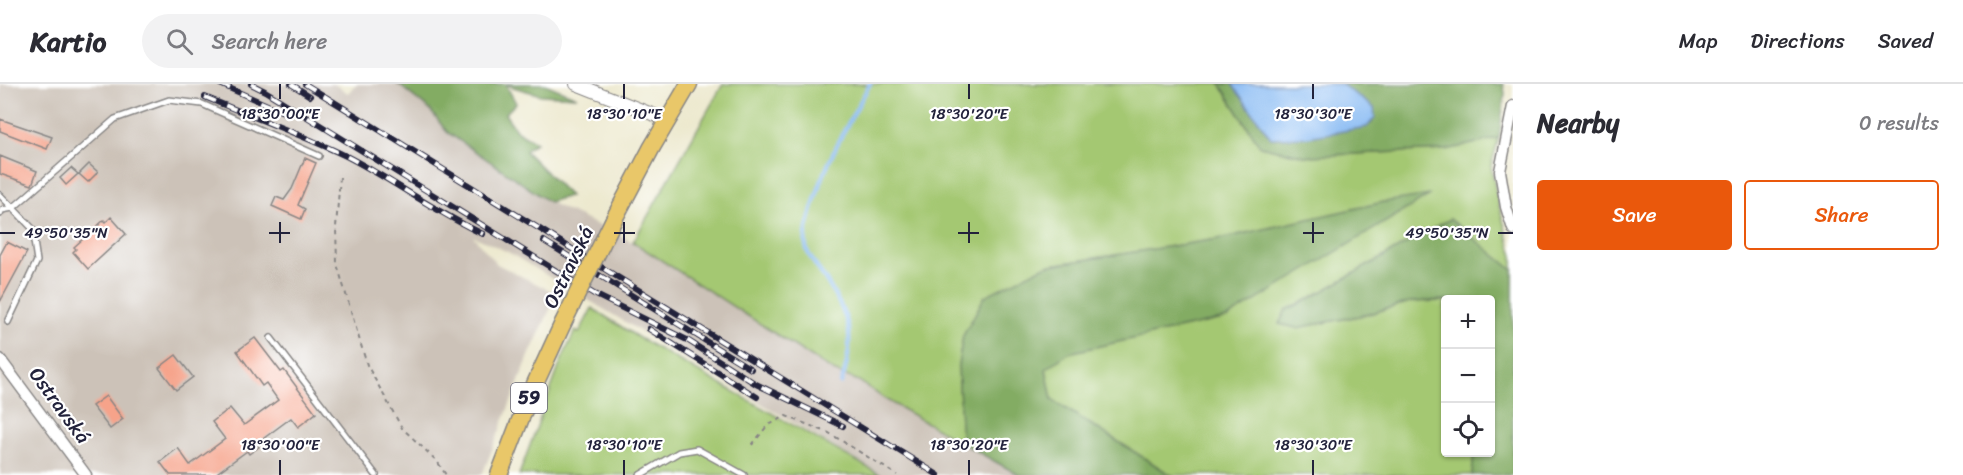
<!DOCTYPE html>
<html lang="en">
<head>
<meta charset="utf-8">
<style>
  :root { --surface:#fff; --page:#f2f2f3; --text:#2b2b33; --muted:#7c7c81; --line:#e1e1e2; --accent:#ea580c }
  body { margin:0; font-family:Sriracha,sans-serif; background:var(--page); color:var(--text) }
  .controls { position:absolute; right:18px; bottom:18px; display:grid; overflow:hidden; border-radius:6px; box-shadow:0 2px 4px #0004 }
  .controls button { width:54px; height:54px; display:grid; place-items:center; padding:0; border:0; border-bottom:2px solid var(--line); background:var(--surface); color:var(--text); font:30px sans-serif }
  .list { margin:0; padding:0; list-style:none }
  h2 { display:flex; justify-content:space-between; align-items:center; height:78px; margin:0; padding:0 24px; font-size:26px }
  h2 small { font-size:20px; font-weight:400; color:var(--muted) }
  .actions { display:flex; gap:12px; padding:18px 24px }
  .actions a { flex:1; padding:14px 0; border:2px solid var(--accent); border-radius:6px; text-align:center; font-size:21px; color:var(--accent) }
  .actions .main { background:var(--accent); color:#fff }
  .icon { flex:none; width:33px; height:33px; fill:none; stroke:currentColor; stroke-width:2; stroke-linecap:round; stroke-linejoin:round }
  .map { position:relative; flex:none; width:1513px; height:391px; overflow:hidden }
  header { display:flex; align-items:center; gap:36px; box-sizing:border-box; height:84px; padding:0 30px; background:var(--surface); border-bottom:2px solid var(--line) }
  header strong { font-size:28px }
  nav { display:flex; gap:33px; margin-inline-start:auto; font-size:21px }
  .search { width:420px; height:54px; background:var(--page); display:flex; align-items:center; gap:15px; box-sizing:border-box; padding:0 21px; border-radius:33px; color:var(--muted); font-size:22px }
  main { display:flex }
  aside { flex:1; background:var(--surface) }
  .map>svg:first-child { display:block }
  .industrial { fill:#ccc2b8 }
  .green { fill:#a4c872; stroke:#637556; stroke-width:1.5 }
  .forest { fill:#83ac64; stroke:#526750; stroke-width:1.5 }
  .water { fill:#86b9f3; stroke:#546e97; stroke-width:1.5 }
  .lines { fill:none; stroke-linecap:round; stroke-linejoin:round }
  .stream { stroke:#86b9f3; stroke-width:4 }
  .building { fill:#f6a38a }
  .service-casing { stroke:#888685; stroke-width:8 }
  .minor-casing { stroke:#888685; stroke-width:13 }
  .tertiary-casing { stroke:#888685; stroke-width:14 }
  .primary-casing { stroke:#888685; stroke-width:19 }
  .path { stroke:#888685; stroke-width:2; stroke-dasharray:4.5 4.5; stroke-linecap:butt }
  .service { stroke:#fff; stroke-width:5 }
  .minor { stroke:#fff; stroke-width:10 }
  .tertiary { stroke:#fff; stroke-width:12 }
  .primary { stroke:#e9c769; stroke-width:16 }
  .rail-casing { stroke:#22223b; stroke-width:6 }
  .rail { stroke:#fff; stroke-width:4; stroke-dasharray:11; stroke-linecap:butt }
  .primary-bridge-casing { stroke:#888685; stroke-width:19; stroke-linecap:butt }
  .primary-bridge { stroke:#e9c769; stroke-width:16 }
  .ticks { fill:none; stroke:#22223b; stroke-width:2 }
  .labels { text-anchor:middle; stroke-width:4.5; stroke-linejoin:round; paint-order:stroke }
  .shield { fill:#fff; stroke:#646476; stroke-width:1.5 }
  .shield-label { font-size:18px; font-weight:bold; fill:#22223b }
  .street-label { font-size:20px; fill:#22223b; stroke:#fff }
  .ticks-label { font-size:15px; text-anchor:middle; fill:#22223b; stroke:#fff; stroke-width:4.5; stroke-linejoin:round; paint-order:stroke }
</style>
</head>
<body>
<header>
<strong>Kartio</strong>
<div class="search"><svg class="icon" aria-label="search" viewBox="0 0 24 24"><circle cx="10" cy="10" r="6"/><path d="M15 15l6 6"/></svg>Search here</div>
<nav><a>Map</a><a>Directions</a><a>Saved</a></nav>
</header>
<main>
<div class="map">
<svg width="1513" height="391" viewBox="0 0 1513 391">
  <rect width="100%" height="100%" fill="#fff"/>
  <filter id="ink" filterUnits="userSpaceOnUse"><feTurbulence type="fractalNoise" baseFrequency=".0167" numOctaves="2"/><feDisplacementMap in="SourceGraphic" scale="12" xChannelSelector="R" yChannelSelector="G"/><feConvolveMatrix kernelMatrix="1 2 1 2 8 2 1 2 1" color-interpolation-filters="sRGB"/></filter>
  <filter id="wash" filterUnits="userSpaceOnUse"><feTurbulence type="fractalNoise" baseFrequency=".008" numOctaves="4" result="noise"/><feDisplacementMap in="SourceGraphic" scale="24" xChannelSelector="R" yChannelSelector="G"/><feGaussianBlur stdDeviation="1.35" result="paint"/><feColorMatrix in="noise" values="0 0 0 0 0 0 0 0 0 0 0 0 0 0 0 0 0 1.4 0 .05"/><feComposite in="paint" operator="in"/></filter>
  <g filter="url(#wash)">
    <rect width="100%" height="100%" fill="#ede9cf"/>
    <path class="industrial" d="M 0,0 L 334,0 L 348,9 L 356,0 L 398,0 L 430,26 L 448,48 L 549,118 L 633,158 L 833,287 L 859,297 L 1019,391 L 881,391 L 508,168 L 473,152 L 497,180 L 557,210 L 529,272 L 482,391 L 0,391 Z"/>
    <path class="green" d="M 723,0 L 1220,0 L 1260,62 L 1305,72 L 1446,66 L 1499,54 L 1491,82 L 1498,118 L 1513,172 L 1513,186 L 1450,135 L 1307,216 L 1286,226 L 1279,240 L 1297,244 L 1369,230 L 1410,218 L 1445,217 L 1446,368 L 1474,369 L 1472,391 L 1171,391 L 1052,316 L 1046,285 L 1068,269 L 1227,234 L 1384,118 L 1224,154 L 1045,182 L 985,212 L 963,252 L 958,281 L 962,359 L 885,315 L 859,297 L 833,287 L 633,158 Z
      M 592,224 L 639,254 L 881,391 L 519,391 L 562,275 L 575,247 L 579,249 Z"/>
    <path class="forest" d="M 398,0 L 545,0 L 577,13 L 541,11 L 506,1 L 516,19 L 505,30 L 517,47 L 536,58 L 525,67 L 570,112 L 549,118 L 447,48 L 430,26 Z
      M 1220,0 L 1232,0 L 1271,54 C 1306,53 1338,49 1372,39 L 1374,24 L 1341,0 L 1503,0 L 1505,9 L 1499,54 L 1446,66 L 1305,72 L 1260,62 Z
      M 1430,111 L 1227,234 L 1068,269 L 1046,285 L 1052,316 L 1171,391 L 1019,391 L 962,359 L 958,281 L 963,252 L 985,212 L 1045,182 L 1224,154 L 1384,118 Z
      M 1450,135 L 1513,186 L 1513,391 L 1472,391 L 1474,369 L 1490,368 L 1490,216 L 1446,216 L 1410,218 L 1369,230 L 1297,244 L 1279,240 L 1286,226 L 1307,216 Z"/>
    <path class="water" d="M 1232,0 L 1341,0 L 1374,24 L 1375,34 L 1367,43 L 1308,53 L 1271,54 Z"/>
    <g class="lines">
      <path class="stream" d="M 841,300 C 857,251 850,235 824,193 C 818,185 810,175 807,166 C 803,155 808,140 811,129 C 824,81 845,44 870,0"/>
    </g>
    <g id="blocks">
      <path class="building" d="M 0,35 L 52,53 L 47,65 L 0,47 Z
        M 0,72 L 37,87 L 32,101 L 0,90 Z
        M 305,74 L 316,79 L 298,121 L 305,125 L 301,135 L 272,122 L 276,113 L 284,116 L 292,105 Z
        M 89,80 L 98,88 L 88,98 L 79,90 Z
        M 71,84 L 78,90 L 66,101 L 60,94 Z
        M 111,133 L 126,150 L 88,185 L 73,168 L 76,165 L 74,163 L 104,136 L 106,138 Z
        M 7,158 L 27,168 L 0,218 L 0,171 Z
        M 255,254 L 281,288 L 284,286 L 316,329 L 298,343 L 291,334 L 256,360 L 259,363 L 249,370 L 247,367 L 214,391 L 170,391 L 160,378 L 178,364 L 190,381 L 225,355 L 212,338 L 230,324 L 244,341 L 278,316 L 266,299 L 262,302 L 237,267 Z
        M 176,271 L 193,293 L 176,306 L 159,284 Z
        M 106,312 L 123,335 L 110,345 L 92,322 Z"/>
    </g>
  </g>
  <g filter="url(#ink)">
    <use href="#blocks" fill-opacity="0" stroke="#888685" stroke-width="1.5"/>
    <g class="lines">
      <g class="service-casing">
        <path id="service" d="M 0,111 L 13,124 L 115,35 L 169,16 L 202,20 L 319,72
          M 0,130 L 2,126 L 13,124 L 32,144 L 37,177 L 8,238
          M 271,254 L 376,391
          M 640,391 L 679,368 L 697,365 L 744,391"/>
      </g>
      <g class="minor-casing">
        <path id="minor" d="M 1513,22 L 1500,87 L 1506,123 L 1513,145
          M 0,275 L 86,391"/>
      </g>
      <g class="tertiary-casing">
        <path id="tertiary" d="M 576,0 L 667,36"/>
      </g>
      <g class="primary-casing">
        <path id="primary" d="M 613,137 L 652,63 L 689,0
          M 499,391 L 529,313 L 563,239"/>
      </g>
      <path class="path" d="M 340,93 L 336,143 L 337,180 L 367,281 L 402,344 L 437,377 L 446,391
        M 752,361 L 767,342 L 786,332 L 829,349 L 897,391"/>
      <use href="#service" class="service"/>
      <use href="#minor" class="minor"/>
      <use href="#tertiary" class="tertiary"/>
      <use href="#primary" class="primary"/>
      <g class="rail-casing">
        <path id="rail" d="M 220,0 L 288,30
          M 251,0 L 265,7 L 594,210 L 687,256 L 756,300 L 843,342
          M 291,0 L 310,12
          M 305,0 L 938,391
          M 205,13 C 252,33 301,50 346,72 C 393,96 435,128 483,150
          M 544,157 L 751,285
          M 649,245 L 757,313"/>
      </g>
      <use href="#rail" class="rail"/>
      <g class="primary-bridge-casing">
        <path id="primary-bridge" d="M 563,239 L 613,137"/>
      </g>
      <use href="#primary-bridge" class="primary-bridge"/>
    </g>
  </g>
  <path class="ticks" d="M 280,0 L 280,15M 624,0 L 624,15M 969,0 L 969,15M 1313,0 L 1313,15M 280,138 L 280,159M 624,138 L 624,159M 969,138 L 969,159M 1313,138 L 1313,159M 0,149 L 15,149M 269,149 L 290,149M 614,149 L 635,149M 958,149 L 979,149M 1303,149 L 1324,149M 1498,149 L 1513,149M 280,376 L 280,391M 624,376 L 624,391M 969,376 L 969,391M 1313,376 L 1313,391"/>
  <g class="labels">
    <rect class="shield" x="511" y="299" width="36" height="30" rx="4.5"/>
    <g class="shield-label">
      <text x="529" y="320">59</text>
    </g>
    <g class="street-label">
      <text transform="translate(568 183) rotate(-64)" y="7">Ostravská</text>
      <text transform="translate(60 321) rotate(54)" y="7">Ostravská</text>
    </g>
  </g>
  <g class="ticks-label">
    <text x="280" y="35">18°30'00"E</text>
    <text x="624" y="35">18°30'10"E</text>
    <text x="969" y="35">18°30'20"E</text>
    <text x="1313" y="35">18°30'30"E</text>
    <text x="66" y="154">49°50'35"N</text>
    <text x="1447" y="154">49°50'35"N</text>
    <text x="280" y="366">18°30'00"E</text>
    <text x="624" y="366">18°30'10"E</text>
    <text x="969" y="366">18°30'20"E</text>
    <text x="1313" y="366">18°30'30"E</text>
  </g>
</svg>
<div class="controls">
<button>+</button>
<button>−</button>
<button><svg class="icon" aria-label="locate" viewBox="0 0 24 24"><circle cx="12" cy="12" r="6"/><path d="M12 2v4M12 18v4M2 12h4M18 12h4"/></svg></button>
</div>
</div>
<aside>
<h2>Nearby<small>0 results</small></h2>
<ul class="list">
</ul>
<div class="actions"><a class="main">Save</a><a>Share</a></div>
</aside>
</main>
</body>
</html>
